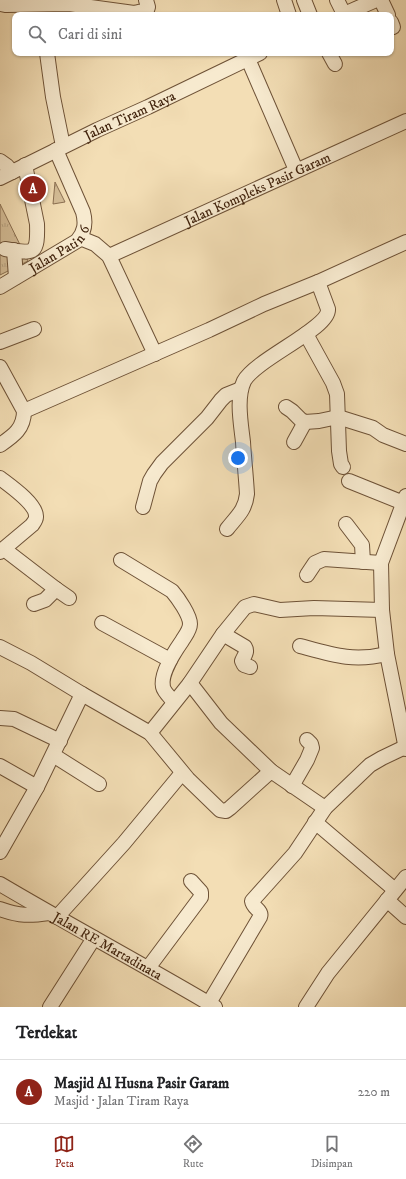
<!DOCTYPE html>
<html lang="id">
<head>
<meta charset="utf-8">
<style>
  :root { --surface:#fff; --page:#f6f6f6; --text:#202124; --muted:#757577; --line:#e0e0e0; --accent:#8f2418 }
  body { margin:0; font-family:"IM FELL DW Pica",serif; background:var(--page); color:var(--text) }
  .you { position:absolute; left:238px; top:458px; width:14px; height:14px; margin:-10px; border:3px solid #fff; border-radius:50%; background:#1a73e8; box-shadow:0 0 0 6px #1a73e833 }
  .badge { display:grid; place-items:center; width:26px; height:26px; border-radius:50%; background:var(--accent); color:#fff; font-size:13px; font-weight:700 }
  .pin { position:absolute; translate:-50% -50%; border:2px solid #fff; box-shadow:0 1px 4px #0006 }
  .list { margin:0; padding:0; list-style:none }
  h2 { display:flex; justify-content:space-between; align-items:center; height:52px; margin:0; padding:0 16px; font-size:17px }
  h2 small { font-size:13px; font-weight:400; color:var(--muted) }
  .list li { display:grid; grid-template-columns:26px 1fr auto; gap:12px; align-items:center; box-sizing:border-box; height:64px; padding:0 16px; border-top:1px solid var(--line) }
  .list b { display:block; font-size:15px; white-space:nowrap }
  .list p { margin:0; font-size:13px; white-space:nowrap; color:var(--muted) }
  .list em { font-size:13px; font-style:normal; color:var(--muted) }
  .icon { flex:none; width:22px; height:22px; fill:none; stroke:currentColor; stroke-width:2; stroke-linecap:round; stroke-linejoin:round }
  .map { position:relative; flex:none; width:406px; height:1007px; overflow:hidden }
  .search { position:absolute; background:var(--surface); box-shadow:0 1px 3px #0004; left:12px; right:12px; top:12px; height:44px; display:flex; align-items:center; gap:10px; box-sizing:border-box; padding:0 14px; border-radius:8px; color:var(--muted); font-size:15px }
  .sheet { height:116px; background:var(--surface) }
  nav { display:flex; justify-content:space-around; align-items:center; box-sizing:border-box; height:56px; border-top:1px solid var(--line); background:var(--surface); font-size:11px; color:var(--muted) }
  nav a { display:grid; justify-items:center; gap:2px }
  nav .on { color:var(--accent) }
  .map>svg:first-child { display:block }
  .park { fill:url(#park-tufts); stroke:#8b7052 }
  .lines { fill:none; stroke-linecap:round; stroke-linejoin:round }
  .minor-casing { stroke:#6e5237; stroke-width:16 }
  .minor { stroke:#f7eacf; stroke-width:14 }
  .labels { text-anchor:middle; stroke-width:4; stroke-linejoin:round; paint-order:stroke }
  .street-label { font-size:14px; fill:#41230d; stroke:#f7eacf }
</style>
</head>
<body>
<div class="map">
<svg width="406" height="1007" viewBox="0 0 406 1007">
  <defs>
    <pattern id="park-tufts" width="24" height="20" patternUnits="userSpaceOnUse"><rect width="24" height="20" fill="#d5be98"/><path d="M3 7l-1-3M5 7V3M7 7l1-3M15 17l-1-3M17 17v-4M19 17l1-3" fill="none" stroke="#b8a382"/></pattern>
  </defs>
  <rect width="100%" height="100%" fill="#f3deb5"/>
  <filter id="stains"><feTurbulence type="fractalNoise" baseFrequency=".005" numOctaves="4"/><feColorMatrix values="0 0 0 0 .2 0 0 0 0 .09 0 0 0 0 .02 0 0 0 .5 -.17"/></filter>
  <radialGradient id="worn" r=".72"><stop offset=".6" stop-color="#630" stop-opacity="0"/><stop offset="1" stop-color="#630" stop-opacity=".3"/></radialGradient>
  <path class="park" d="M 55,182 L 65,202 L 53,204 Z
    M 0,204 L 28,261 L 0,275 Z"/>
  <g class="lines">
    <g class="minor-casing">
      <g id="minor">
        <path d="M 284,0 L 289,15"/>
        <path d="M 304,0 L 310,15"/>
        <path d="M 337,0 L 344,14"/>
        <path d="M 381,0 L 388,15"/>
        <path d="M 0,4 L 6,5 L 69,4 L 134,13 L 147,10 L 148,7 L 146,0"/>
        <path d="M 342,15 L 376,0"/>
        <path d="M 391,22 L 393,27"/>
        <path d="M 47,53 L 53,97 L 63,146"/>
        <path d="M 329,53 L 335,64"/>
        <path d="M 248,59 L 296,170"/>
        <path d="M 0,161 L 7,166 L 12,172"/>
        <path id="s1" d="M 0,178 L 97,130 L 148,107 L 260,53"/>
        <path d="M 80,238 L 95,244 L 109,256 L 155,354"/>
        <path d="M 5,249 C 33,253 38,257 37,224 L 25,165"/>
        <path d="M 14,250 L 16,277"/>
        <path id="s2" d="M 109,256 L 406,121"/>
        <path id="s3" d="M 0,287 L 77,241 C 85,232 86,223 83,212 L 56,150"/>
        <path d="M 306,334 L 333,383 L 337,394 L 339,451 L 341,464 L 343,467"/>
        <path d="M 0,342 L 34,329"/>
        <path d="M 0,367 L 24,411 C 24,429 13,436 0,445"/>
        <path d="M 286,407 L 292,411 L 301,420 L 305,422 L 319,421 L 338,417 L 373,428 L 383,435 L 406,444"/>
        <path d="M 24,411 L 209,330 L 264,304 L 318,282 L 406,242"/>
        <path d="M 294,442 L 305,422"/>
        <path d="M 0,478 C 9,485 37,504 36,517 C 36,520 34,522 32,525 L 0,552"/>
        <path d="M 349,481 L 406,504"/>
        <path d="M 406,496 L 381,563 L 382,610 L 387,654 L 406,749"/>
        <path d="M 143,507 L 150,481 L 154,474 L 162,463 L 207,418 L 221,400 L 226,395 L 241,389"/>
        <path d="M 346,524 L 362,545 L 363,562"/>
        <path d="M 227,529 C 237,516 245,511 247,494 C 246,476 244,459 243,442 C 241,424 236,398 244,381 C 256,359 330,328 328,309 L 318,282"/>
        <path d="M 4,549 L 56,589 L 69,598"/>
        <path d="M 121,560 L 172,591 C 178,598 190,615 190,624 C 190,630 185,636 182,641 C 175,651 160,674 163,687 C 164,692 170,697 174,702"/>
        <path d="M 307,575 L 315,563 L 324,559 L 381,563"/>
        <path d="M 34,604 L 45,600 L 56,589"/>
        <path d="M 102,623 L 170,660"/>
        <path d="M 223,634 L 245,647 C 248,652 244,656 242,661 L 244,665 L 250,667"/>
        <path d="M 300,646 C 333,655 353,662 387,654"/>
        <path d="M 0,647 L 31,663 L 82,694 L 150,733 L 188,779 L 220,810 L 226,811 L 230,808 L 271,771 L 325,808"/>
        <path d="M 190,683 L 221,723 L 271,771"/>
        <path d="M 0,718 L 14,719 L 60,741"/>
        <path d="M 150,733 L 190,683 L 223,634 L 245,607 L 254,604 L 280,610 L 314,608 L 382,610"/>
        <path d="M 53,755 L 99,784"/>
        <path d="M 0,766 L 37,787"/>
        <path d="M 292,786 L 307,760 L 312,748 L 311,744 L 307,740"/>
        <path d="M 315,822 L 395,890"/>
        <path d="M 0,852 L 37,787 L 82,694"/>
        <path id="s4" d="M 0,884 C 71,926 144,965 215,1007"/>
        <path d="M 387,900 L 406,917"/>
        <path d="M 0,909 C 20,916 29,916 49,913"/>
        <path d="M 57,917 L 124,843 L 182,773"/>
        <path d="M 148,968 L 201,897 L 201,892 L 191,881"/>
        <path d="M 209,1003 L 260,917 C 263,910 253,909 252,901 L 295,853 L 325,808 L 370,765 L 382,758 L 405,747"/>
        <path d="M 50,1007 L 94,938"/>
        <path d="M 306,1007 L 328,973 L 406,877"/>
      </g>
    </g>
    <use href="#minor" class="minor"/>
  </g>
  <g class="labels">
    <g class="street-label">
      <text dy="5" stroke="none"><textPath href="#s1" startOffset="144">Jalan Tiram Raya</textPath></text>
      <text dy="5" stroke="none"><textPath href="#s2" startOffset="163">Jalan Kompleks Pasir Garam</textPath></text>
      <text dy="5" stroke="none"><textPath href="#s3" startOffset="71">Jalan Patin 6</textPath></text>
      <text dy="5" stroke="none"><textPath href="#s4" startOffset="124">Jalan RE Martadinata</textPath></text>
    </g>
  </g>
  <rect width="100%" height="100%" filter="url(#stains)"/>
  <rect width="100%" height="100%" fill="url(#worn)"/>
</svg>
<div class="you"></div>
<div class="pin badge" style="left:33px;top:189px">A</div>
<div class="search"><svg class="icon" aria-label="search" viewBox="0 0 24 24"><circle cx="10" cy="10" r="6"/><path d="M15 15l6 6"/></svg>Cari di sini</div>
</div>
<section class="sheet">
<h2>Terdekat<small></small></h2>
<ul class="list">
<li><span class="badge">A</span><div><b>Masjid Al Husna Pasir Garam</b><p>Masjid · Jalan Tiram Raya</p></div><em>220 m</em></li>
</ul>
</section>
<nav>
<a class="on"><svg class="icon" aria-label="map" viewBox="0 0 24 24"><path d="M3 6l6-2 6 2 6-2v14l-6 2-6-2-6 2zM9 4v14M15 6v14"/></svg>Peta</a>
<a><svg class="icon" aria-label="directions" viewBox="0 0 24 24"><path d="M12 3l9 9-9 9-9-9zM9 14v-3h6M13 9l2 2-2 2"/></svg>Rute</a>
<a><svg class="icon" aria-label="saved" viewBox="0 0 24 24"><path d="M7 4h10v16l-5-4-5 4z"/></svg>Disimpan</a>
</nav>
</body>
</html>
